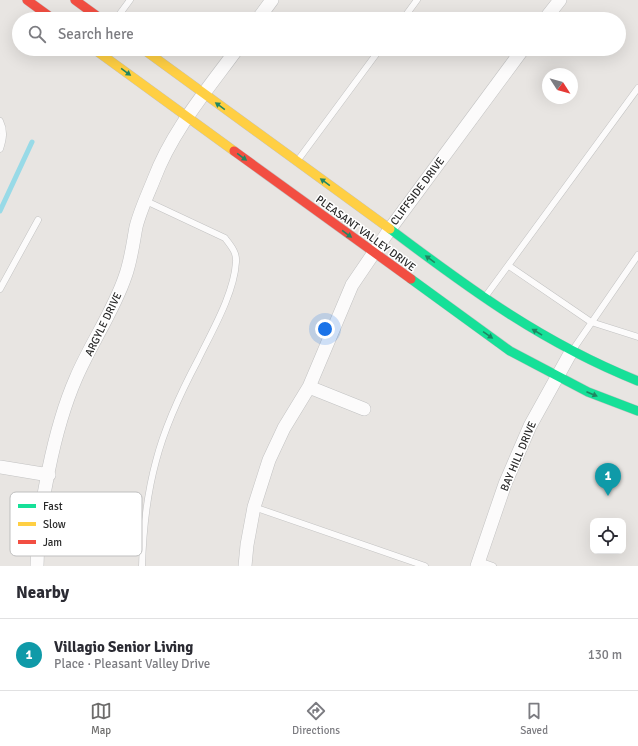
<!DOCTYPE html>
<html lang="en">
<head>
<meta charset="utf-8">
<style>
  :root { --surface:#fff; --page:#f7f7f7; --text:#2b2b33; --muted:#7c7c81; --line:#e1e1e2; --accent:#6d6c6b }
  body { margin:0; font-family:Signika,sans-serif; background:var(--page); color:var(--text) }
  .controls { position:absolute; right:12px; bottom:12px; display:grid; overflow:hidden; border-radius:8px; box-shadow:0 4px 16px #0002 }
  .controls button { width:36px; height:36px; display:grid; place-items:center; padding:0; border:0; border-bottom:1px solid var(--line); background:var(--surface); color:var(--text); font:20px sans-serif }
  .compass { position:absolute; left:542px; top:68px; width:36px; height:36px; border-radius:50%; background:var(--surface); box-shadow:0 4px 16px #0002; rotate:126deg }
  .you { position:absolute; left:325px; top:329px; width:14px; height:14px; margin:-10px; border:3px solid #fff; border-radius:50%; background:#1a73e8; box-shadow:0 0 0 6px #1a73e833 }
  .badge { display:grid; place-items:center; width:26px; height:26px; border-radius:50%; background:var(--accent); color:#fff; font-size:13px; font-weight:700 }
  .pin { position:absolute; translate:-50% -33px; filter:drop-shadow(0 1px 2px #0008) }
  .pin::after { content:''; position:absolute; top:21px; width:14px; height:12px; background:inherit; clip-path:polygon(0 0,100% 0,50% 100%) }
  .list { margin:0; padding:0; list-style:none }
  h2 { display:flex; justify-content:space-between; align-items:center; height:52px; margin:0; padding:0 16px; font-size:17px }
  h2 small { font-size:13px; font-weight:400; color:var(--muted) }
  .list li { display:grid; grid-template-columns:26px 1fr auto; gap:12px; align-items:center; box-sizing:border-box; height:72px; padding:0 16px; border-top:1px solid var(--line) }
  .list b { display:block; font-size:15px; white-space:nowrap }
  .list p { margin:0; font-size:13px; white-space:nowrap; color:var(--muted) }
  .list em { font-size:13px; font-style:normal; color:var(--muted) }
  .icon { flex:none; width:22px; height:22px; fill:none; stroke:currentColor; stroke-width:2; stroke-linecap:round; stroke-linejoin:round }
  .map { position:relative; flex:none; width:638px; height:566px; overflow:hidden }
  .search { position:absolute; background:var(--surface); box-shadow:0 4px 16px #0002; left:12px; right:12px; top:12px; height:44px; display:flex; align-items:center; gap:10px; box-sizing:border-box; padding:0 14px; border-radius:22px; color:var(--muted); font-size:15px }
  .sheet { height:124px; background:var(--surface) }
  nav { display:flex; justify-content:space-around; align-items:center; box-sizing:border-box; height:56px; border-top:1px solid var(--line); background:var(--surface); font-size:11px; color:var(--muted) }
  nav a { display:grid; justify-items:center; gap:2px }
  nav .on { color:var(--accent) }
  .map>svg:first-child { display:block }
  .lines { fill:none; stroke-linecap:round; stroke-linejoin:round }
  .stream { stroke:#98dae7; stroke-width:5 }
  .lane-casing { stroke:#c2c2c2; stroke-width:7 }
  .street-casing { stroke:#c2c2c2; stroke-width:14 }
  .fast-casing { stroke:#c2c2c2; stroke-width:10 }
  .slow-casing { stroke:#c2c2c2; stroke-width:10 }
  .jam-casing { stroke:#c2c2c2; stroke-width:10 }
  .lane { stroke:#fcfbfb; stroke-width:6 }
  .street { stroke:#fcfbfb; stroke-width:13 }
  .fast { stroke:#16e098; stroke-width:9 }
  .slow { stroke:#ffcf43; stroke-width:9 }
  .jam { stroke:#f24e42; stroke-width:9 }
  .oneway { fill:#208662 }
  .labels { text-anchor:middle; stroke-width:3; stroke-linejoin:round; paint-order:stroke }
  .street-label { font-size:11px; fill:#2b2b2b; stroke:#fff }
  .key { fill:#fff; stroke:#bfbfbf; stroke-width:1 }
  .key-label { font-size:11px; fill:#2b2b2b }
</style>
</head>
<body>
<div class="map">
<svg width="638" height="566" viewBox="0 0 638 566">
  <rect width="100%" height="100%" fill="#e8e5e2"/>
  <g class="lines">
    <path class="stream" d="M 0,211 L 32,142"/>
    <g class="lane-casing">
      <path id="lane" d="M 116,19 L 130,0
        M 403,19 L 417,0
        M 0,121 C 5,131 3,140 0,149
        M 298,160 L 380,49
        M 509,266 L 591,322 L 638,337
        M 0,289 L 38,220
        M 485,297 L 638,88
        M 572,351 L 638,255
        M 254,507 L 425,566
        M 479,561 L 493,566
        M 142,566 C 143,532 147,494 156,461 C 165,426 181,392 198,360 C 212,331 234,294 236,262 C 237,252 230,245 225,238 L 146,201"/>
    </g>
    <g class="street-casing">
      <path id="street" d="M 258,19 L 272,0
        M 545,19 L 560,0
        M 309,387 L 364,409
        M 0,467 L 49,475
        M 37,566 C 38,510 54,428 76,378 C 91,343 113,312 125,277 C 131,261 133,243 136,227 C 140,211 148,194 154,179 C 172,131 207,90 237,49
        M 245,566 L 247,545 L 254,507 L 269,460 L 284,428 L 309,387 L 352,285 L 390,229 L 523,49
        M 477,566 L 505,484 L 530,426 L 571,352"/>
    </g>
    <g class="fast-casing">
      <path id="fast" d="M 390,229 C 471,290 543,343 638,381
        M 411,279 L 510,351 L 588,392 L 638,411"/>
    </g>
    <g class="slow-casing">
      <path id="slow" d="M 94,49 L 234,151
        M 143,49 L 390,229"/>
    </g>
    <g class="jam-casing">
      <path id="jam" d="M 27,0 L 53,19
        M 75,0 L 101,19
        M 234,151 L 411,279"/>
    </g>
    <use href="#lane" class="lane"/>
    <use href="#street" class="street"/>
    <use href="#fast" class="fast"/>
    <use href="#slow" class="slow"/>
    <use href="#jam" class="jam"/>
  </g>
  <defs><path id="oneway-solid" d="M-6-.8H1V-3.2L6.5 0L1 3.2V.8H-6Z"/></defs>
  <g class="oneway">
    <use href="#oneway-solid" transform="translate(126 72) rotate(36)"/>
    <use href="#oneway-solid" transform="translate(220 106) rotate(-144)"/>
    <use href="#oneway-solid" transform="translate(242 157) rotate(36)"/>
    <use href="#oneway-solid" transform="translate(325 182) rotate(-144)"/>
    <use href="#oneway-solid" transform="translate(347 234) rotate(36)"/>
    <use href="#oneway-solid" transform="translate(430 259) rotate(-144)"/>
    <use href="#oneway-solid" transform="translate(537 332) rotate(-149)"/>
    <use href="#oneway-solid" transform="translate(488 335) rotate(35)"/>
    <use href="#oneway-solid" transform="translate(592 394) rotate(23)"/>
  </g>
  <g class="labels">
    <g class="street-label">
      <text transform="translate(417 191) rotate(-53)" y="4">CLIFFSIDE DRIVE</text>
      <text transform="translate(366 233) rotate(36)" y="4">PLEASANT VALLEY DRIVE</text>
      <text transform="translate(103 324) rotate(-64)" y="4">ARGYLE DRIVE</text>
      <text transform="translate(518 456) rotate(-67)" y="4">BAY HILL DRIVE</text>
    </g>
  </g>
  <rect x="10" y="492" width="132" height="64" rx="6" class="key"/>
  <rect x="18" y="504" width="18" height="4" fill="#16e098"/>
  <rect x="18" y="522" width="18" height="4" fill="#ffcf43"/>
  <rect x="18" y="540" width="18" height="4" fill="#f24e42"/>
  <g class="key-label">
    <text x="43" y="510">Fast</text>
    <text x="43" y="528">Slow</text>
    <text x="43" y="546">Jam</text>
  </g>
</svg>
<div class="controls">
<button><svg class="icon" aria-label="locate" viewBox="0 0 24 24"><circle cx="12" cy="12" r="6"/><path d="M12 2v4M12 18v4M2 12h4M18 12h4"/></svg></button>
</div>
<svg class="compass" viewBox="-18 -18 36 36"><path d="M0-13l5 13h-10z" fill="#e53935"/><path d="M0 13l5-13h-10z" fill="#7c7c81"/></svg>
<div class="you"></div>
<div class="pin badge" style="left:608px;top:496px;background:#0f9aa8">1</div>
<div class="search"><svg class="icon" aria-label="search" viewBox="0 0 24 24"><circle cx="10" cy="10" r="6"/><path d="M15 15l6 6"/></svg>Search here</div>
</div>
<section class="sheet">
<h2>Nearby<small></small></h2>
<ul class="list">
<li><span class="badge" style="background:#0f9aa8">1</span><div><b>Villagio Senior Living</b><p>Place · Pleasant Valley Drive</p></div><em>130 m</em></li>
</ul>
</section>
<nav>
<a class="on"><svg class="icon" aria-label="map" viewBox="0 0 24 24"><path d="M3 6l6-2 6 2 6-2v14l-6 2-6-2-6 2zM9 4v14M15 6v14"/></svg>Map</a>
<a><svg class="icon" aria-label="directions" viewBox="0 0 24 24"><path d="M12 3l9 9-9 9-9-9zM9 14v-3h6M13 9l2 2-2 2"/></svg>Directions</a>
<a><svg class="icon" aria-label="saved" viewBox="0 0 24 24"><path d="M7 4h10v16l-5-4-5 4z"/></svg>Saved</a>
</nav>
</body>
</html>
